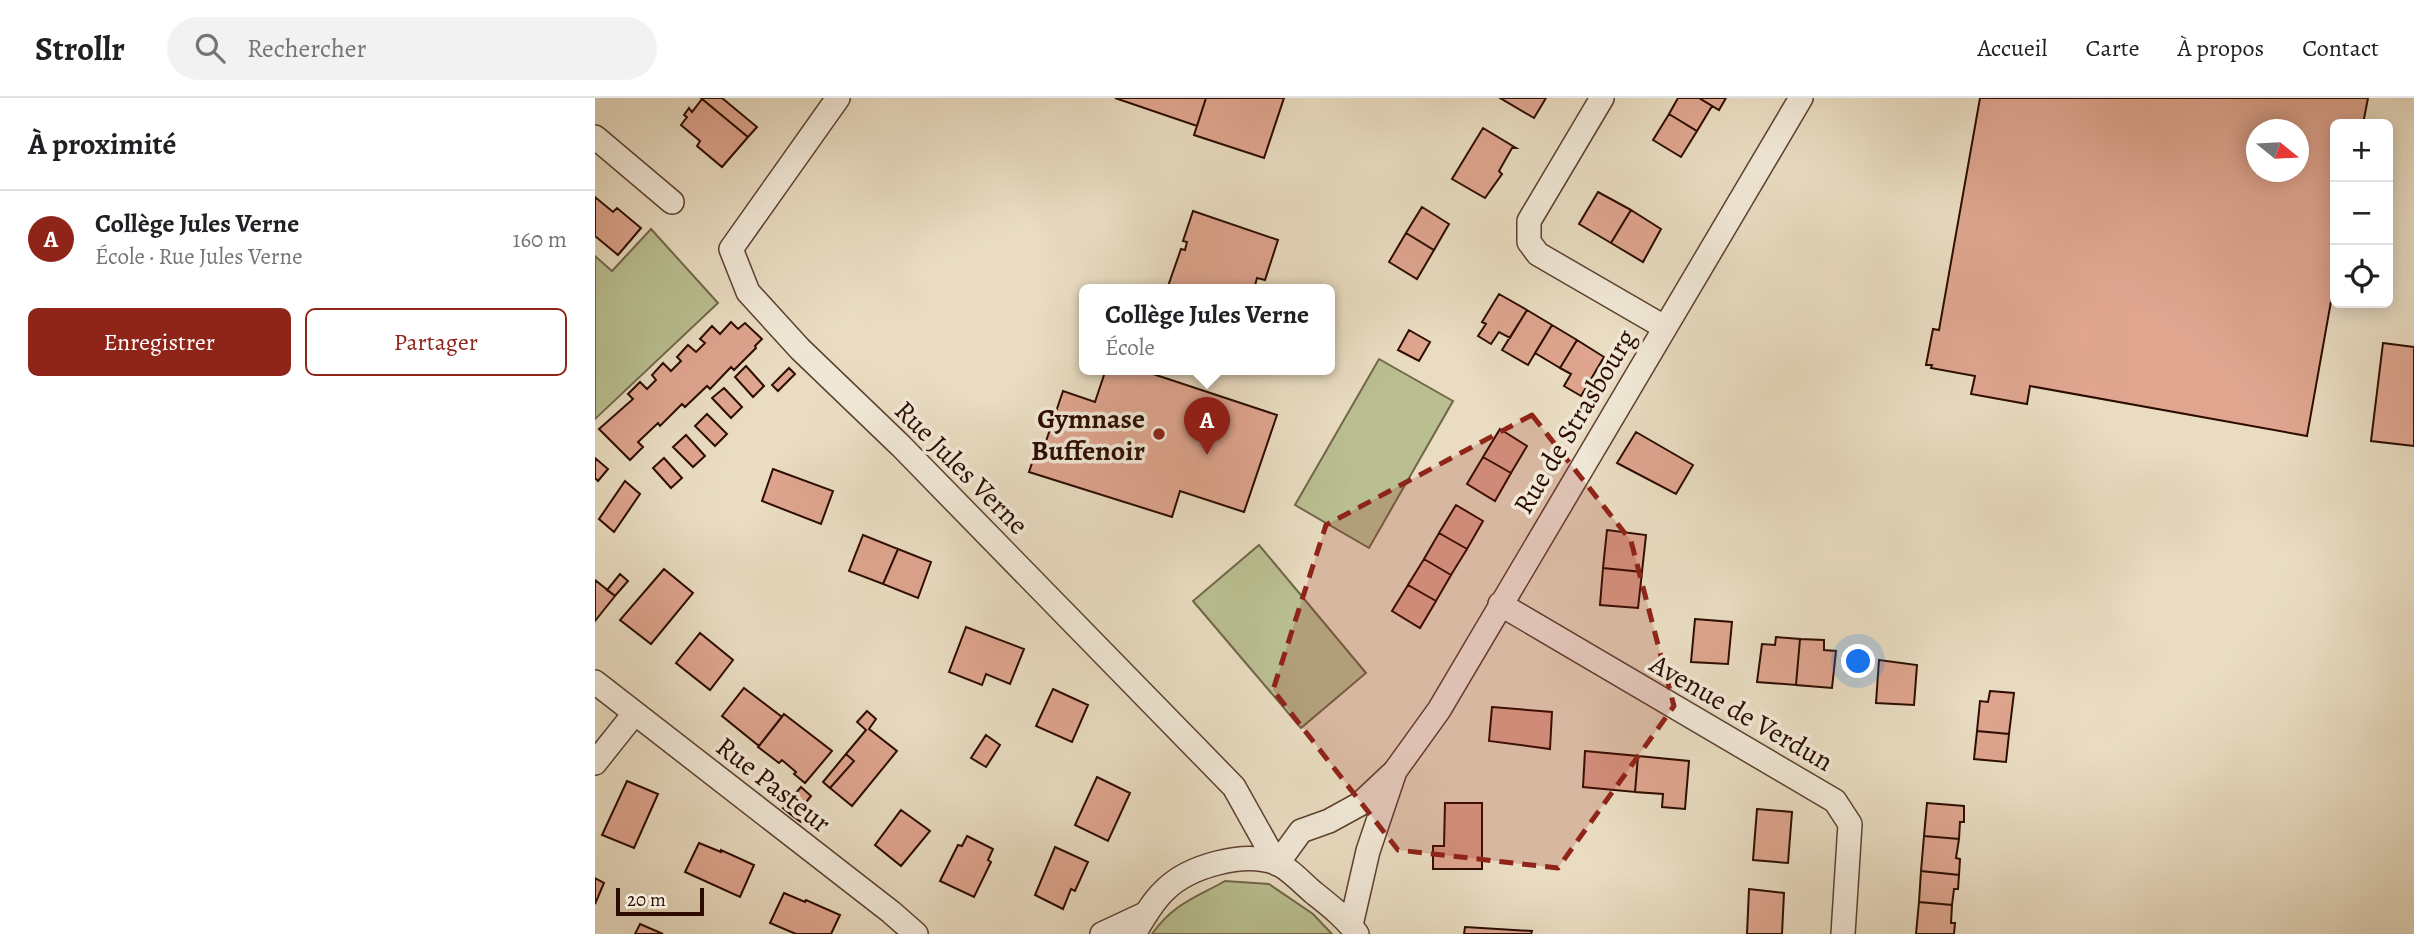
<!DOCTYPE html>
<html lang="fr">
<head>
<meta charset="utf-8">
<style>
  :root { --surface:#fff; --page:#f2f2f2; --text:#202124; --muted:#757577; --line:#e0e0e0; --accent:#8f2418 }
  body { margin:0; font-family:Alegreya,serif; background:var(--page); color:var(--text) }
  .controls { position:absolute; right:21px; top:21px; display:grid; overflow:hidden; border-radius:10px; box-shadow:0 4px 18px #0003 }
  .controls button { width:63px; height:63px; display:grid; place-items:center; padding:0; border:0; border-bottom:2px solid var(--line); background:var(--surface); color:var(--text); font:35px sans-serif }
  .compass { position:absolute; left:1651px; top:21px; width:63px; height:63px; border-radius:50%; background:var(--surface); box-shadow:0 4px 18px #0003; rotate:108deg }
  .scale { position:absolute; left:21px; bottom:18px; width:88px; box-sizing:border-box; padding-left:7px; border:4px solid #2c0c00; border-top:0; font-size:19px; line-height:24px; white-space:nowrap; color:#2c0c00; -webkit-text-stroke:5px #f1e8d7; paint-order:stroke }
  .you { position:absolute; left:1264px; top:564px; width:24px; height:24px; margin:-18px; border:5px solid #fff; border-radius:50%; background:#1a73e8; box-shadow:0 0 0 10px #1a73e833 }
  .badge { display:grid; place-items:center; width:46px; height:46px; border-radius:50%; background:var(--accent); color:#fff; font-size:23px; font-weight:700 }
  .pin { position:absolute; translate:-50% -58px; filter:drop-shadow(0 2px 4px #0008) }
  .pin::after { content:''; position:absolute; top:37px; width:24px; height:21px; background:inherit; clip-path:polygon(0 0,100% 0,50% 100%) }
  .popup { position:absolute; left:484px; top:186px; width:256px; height:91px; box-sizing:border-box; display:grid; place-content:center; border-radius:10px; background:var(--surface); filter:drop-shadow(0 2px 5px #0005); font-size:23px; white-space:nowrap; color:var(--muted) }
  .popup b { font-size:26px; color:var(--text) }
  .popup::after { content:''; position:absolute; left:50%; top:100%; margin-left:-14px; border:14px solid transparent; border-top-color:var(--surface) }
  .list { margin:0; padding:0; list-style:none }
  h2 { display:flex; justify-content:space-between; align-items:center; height:91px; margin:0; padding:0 28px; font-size:30px }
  h2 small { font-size:23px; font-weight:400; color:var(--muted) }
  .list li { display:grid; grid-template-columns:46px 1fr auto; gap:21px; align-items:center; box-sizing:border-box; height:98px; padding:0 28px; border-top:2px solid var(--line) }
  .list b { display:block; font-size:26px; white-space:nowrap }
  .list p { margin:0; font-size:23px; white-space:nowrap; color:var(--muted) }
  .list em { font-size:23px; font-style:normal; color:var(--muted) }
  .actions { display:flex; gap:14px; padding:21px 28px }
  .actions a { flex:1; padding:16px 0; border:2px solid var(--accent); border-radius:10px; text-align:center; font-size:24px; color:var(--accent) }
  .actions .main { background:var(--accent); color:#fff }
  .icon { flex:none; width:38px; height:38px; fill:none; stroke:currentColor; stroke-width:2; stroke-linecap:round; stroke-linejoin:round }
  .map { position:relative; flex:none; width:1819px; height:836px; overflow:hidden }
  header { display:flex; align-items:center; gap:42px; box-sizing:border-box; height:98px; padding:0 35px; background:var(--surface); border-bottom:2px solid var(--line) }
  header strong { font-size:33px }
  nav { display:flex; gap:38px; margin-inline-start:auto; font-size:24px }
  .search { width:490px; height:63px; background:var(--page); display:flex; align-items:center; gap:18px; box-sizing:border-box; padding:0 24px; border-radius:38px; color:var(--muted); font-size:26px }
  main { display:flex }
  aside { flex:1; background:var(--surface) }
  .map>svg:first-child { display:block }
  .green { fill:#b9bf91; stroke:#726648; stroke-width:2 }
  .building { fill:#dfa58f; stroke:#2c0c00; stroke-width:2; fill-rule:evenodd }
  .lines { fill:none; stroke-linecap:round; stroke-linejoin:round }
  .street-casing { stroke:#5b4030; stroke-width:26 }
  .street { stroke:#f1e8d7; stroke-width:23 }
  .marked { fill:#8f2418; fill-opacity:0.2; stroke:#8f2418; stroke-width:5; stroke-dasharray:14 9; stroke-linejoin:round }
  .poi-dot { fill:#8f2418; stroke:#f1e8d7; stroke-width:2.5 }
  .labels { text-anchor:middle; stroke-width:7; stroke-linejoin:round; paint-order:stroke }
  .poi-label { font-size:28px; font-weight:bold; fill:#2c0c00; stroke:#f1e8d7; text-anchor:end }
  .street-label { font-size:28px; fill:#2c0c00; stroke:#f1e8d7 }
</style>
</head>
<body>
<header>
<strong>Strollr</strong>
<div class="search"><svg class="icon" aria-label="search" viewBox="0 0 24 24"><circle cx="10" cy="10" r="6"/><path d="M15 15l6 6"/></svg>Rechercher</div>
<nav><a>Accueil</a><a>Carte</a><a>À propos</a><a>Contact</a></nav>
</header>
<main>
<aside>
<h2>À proximité<small></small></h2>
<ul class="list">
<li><span class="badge">A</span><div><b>Collège Jules Verne</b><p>École · Rue Jules Verne</p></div><em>160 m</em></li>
</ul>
<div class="actions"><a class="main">Enregistrer</a><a>Partager</a></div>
</aside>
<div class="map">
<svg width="1819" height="836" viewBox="0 0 1819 836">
  <rect width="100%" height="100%" fill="#e9dcc1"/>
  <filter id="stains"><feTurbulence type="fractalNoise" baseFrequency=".00286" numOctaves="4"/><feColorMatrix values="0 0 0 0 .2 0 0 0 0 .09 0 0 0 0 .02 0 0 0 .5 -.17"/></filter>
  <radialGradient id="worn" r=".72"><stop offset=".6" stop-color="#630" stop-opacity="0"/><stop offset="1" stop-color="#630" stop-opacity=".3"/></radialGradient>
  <path class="green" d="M 56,131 L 123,205 L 0,321 L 0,158 L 17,173 Z
    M 784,261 L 858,303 L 774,450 L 700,407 Z
    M 664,447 L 771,575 L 706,630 L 598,503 Z
    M 630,783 L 674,786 L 718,816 L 737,836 L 557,836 C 578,806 600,800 630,783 Z"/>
  <path class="building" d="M 106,0 L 127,0 L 162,29 L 153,39 Z
    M 520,0 L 611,0 L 602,28 Z
    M 611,0 L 689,0 L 669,60 L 599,37 Z
    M 905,0 L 951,0 L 939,20 Z
    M 1083,0 L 1104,0 L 1117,8 L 1102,33 L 1074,16 Z
    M 1104,0 L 1131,0 L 1124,12 Z
    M 1385,0 L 1773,0 L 1768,26 L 1740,26 L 1740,181 L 1712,338 L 1435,288 L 1432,306 L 1376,296 L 1380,278 L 1336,270 L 1337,267 L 1331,267 L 1338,231 L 1344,232 ZM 1661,32 L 1703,32 L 1703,74 L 1661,74 Z
    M 107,1 L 153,39 L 127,69 L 102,48 L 105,43 L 86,27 L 92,19 L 89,17 L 94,10 L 97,14 Z
    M 1074,16 L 1102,33 L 1086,59 L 1058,42 Z
    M 888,30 L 921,50 L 917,50 L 904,73 L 907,76 L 890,100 L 857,81 Z
    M 1003,94 L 1036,112 L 1016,145 L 984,126 Z
    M 0,99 L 18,114 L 22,110 L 46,130 L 23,157 L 0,138 Z
    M 827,109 L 854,126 L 839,152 L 811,135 Z
    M 1036,112 L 1066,131 L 1048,164 L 1016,145 Z
    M 598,113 L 683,142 L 670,182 L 662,180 L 659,191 L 572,191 L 586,151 L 590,152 L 592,144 L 588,143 Z
    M 811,135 L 839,152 L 822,181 L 794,164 Z
    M 904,196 L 932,212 L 915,240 L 904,234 L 896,246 L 883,238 L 891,226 L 887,224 Z
    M 932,212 L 957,227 L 933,267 L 907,252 Z
    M 136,224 L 143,231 L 150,225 L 167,241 L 160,248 L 161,250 L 139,272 L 136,269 L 115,291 L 112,288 L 90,309 L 87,306 L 65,328 L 63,325 L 43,344 L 48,349 L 35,362 L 4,331 L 38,301 L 33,296 L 45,284 L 52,291 L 61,282 L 57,277 L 68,265 L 76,273 L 86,263 L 82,259 L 93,247 L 101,254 L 110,245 L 105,241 L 117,228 L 125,236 Z
    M 957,227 L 982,242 L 965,270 L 940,255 Z
    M 814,232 L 835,244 L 824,263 L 803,252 Z
    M 982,242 L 1009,259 L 986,298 L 969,288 L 976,276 L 965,270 Z
    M 1788,245 L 1819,249 L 1819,348 L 1776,343 Z
    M 151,268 L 169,288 L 158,299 L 140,279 Z
    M 194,270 L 200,276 L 183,293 L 177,287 Z
    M 511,271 L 543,271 L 682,317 L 649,414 L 585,393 L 577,419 L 434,374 L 440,356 L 446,358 L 468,293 L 500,304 Z
    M 129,290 L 147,309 L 136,320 L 117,300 Z
    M 112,316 L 132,336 L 120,348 L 100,328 Z
    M 905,331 L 932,348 L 916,375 L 888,359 Z
    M 1041,334 L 1098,367 L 1081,396 L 1022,365 Z
    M 91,337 L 110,358 L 98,369 L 78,349 Z
    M 888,359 L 916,375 L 900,403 L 872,386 Z
    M 0,360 L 13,371 L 3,383 L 0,380 Z
    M 69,360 L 87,380 L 76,390 L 58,370 Z
    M 178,371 L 238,393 L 226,426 L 167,403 Z
    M 30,383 L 45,396 L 19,434 L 4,421 Z
    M 861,407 L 888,423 L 872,451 L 844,435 Z
    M 1012,432 L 1051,437 L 1047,474 L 1008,470 Z
    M 844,435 L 872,451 L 856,477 L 829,461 Z
    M 268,437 L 303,451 L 288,486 L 254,473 Z
    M 303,451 L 336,464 L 323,500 L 288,486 Z
    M 829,461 L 856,477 L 841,503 L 813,487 Z
    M 1008,470 L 1047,474 L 1043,510 L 1005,507 Z
    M 69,471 L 98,495 L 56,546 L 25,522 Z
    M 25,476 L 33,483 L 20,498 L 12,492 Z
    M 0,482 L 20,498 L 0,523 Z
    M 813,487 L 841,503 L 825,530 L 797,513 Z
    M 1100,521 L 1137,524 L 1133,566 L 1096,564 Z
    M 371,529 L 429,551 L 415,586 L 391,576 L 387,587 L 354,574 Z
    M 105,535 L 138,562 L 115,592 L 81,565 Z
    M 1181,539 L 1205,541 L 1201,587 L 1162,584 L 1167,546 L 1180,547 Z
    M 1205,541 L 1229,542 L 1229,552 L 1241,553 L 1237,590 L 1201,587 Z
    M 1284,562 L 1322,567 L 1319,607 L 1281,605 Z
    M 149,590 L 187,619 L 164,648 L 127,618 Z
    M 458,591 L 493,607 L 477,644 L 441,628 Z
    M 1395,593 L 1419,595 L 1414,636 L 1382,633 L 1385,603 L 1393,604 Z
    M 897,609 L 957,614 L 955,651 L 894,643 Z
    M 272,613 L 281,621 L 274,631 L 302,653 L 257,708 L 235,690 L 259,663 L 251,656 L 271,632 L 262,624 Z
    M 189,616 L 237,653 L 210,685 L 199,676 L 201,674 L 187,662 L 184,665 L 163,649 Z
    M 1382,633 L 1414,636 L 1411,664 L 1379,661 Z
    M 391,637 L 405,647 L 391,669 L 376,660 Z
    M 990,653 L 1043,658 L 1040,694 L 988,689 Z
    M 251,656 L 259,663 L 235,690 L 228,684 Z
    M 1043,658 L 1094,663 L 1090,711 L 1067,709 L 1068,696 L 1040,694 Z
    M 502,679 L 535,695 L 513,743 L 480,727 Z
    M 32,683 L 63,696 L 39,750 L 7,737 Z
    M 206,689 L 216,698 L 199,719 L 188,710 Z
    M 850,705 L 887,705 L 887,771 L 838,771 L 838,748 L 849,748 Z
    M 1332,705 L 1369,708 L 1369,724 L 1365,724 L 1364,741 L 1329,738 Z
    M 209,707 L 216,712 L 206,724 L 199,719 Z
    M 1162,711 L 1197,714 L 1193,765 L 1158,762 Z
    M 306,712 L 335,733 L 306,768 L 280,747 Z
    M 372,738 L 398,751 L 393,762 L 396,764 L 379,799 L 345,783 L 363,747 L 367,748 Z
    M 1329,738 L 1364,741 L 1361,760 L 1365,761 L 1364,777 L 1326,773 Z
    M 104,745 L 126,754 L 126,752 L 159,767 L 145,799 L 90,774 Z
    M 460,749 L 493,764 L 480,793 L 476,791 L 468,811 L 440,797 Z
    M 1326,773 L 1364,777 L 1363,791 L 1359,791 L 1357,807 L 1324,804 Z
    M 0,780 L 9,785 L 0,806 Z
    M 1154,791 L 1189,795 L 1187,836 L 1152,836 Z
    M 189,795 L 210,804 L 211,802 L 245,817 L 236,836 L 201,836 L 175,825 Z
    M 1324,804 L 1357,807 L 1356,825 L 1360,825 L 1359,836 L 1321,836 Z
    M 45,826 L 68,836 L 40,836 Z
    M 870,829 L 937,833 L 936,836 L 869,836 Z"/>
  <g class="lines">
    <g class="street-casing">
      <path id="street" d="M 243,0 L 136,151 L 153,194 L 205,251 L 306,348 L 639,689 L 682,766 L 706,733 L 734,723 L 765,706 L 800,673 L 773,753 L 756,827
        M 1007,0 L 934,123 L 934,144 L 943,156 L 1069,229
        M 0,39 L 77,104
        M 905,506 L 1240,703 L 1255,726 L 1248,836
        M 0,584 L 296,814 L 321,836
        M 0,665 L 39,616
        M 800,673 L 844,612 L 1206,0
        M 507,836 L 552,815
        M 539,836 C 548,821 557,804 570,792 C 594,768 649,753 681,765 C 694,770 708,786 719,795 C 734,807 751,820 762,836"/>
    </g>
    <use href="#street" class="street"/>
  </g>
  <path class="marked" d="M 937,317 L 1036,443 L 1079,608 L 963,770 L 803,752 L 678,592 L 731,427 Z"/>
  <circle class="poi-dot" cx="564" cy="336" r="7"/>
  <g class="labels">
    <g class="poi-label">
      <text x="550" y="330">Gymnase<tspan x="550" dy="32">Buffenoir</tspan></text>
    </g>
    <g class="street-label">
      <text transform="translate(979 323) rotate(-59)" y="10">Rue de Strasbourg</text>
      <text transform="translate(367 369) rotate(45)" y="10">Rue Jules Verne</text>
      <text transform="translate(1147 614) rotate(30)" y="10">Avenue de Verdun</text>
      <text transform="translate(179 686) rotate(38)" y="10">Rue Pasteur</text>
    </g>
  </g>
  <rect width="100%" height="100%" filter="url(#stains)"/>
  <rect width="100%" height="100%" fill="url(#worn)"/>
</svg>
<div class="controls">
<button>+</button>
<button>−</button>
<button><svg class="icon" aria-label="locate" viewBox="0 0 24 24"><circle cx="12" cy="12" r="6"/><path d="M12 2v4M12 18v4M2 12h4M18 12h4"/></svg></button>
</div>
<svg class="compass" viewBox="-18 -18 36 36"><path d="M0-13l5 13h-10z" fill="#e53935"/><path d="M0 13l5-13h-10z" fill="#757577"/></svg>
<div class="scale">20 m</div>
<div class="you"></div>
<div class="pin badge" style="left:612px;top:357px">A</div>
<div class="popup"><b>Collège Jules Verne</b>École</div>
</div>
</main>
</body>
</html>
